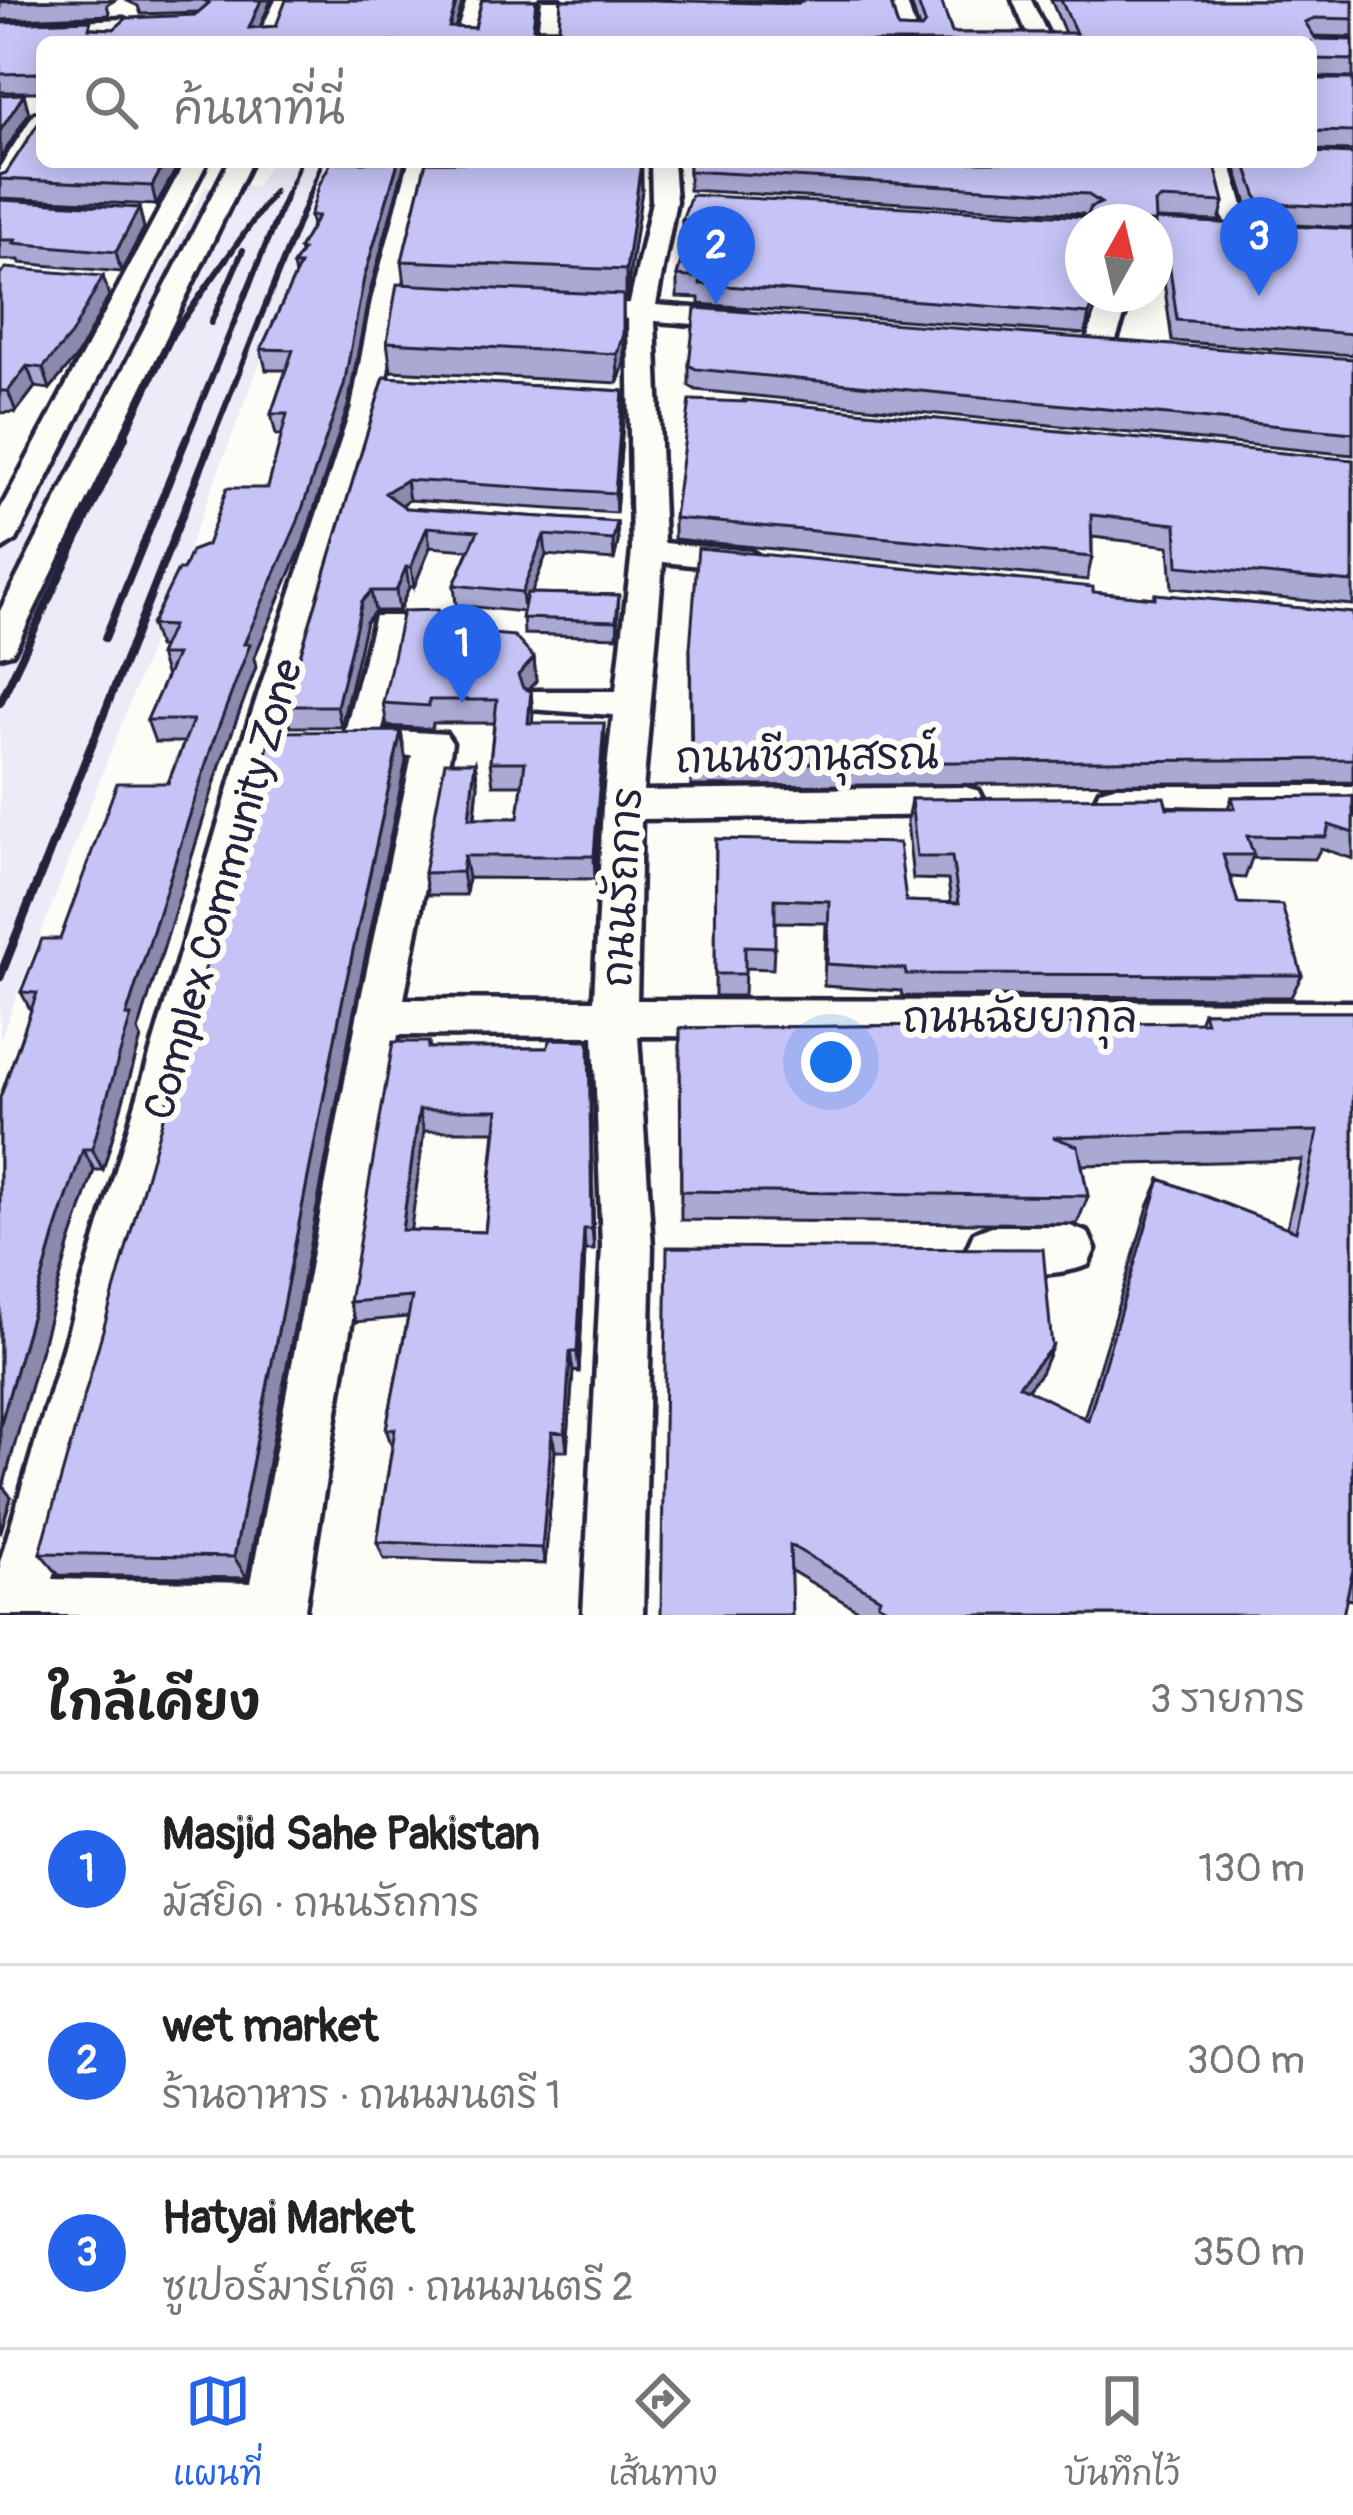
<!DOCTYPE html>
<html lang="th">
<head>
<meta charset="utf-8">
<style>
  :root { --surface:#fff; --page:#f6f6f6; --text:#222; --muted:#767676; --line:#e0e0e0; --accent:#2563eb }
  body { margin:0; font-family:Pangolin,"Playpen Sans Thai",sans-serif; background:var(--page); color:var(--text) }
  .compass { position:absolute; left:1065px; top:204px; width:108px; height:108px; border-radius:50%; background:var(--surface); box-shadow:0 6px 30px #0003; rotate:8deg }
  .you { position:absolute; left:831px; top:1062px; width:42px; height:42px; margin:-30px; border:9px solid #fff; border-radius:50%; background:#1a73e8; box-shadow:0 0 0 18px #1a73e833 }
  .badge { display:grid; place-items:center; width:78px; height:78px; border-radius:50%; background:var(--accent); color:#fff; font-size:39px; font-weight:700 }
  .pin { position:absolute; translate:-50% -99px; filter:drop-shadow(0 3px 6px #0008) }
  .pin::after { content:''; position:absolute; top:63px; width:42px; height:36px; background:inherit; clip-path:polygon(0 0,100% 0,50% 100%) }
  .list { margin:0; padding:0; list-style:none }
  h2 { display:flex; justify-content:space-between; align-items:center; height:156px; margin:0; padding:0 48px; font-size:51px }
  h2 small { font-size:39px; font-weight:400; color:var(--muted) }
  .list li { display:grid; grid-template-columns:78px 1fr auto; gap:36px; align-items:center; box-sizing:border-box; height:192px; padding:0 48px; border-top:3px solid var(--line) }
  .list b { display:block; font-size:45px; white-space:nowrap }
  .list p { margin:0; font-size:39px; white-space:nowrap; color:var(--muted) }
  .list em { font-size:39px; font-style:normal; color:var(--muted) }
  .icon { flex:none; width:66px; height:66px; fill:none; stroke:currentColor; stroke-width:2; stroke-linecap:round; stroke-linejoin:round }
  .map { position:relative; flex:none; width:1353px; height:1615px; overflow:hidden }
  .search { position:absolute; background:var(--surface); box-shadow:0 6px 30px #0003; left:36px; right:36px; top:36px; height:132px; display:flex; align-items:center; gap:30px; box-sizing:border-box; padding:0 42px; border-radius:18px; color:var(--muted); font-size:45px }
  .sheet { height:732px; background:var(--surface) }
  nav { display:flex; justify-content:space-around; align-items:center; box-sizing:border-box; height:168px; border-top:3px solid var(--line); background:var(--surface); font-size:33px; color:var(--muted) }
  nav a { display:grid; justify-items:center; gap:6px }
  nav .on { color:var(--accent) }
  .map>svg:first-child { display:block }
  .built { fill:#ecebf7 }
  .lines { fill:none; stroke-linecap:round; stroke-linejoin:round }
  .minor-casing { stroke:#22223b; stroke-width:9 }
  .minor { fill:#fdfcf7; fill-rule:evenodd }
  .rail-far3 { stroke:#22223b; stroke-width:4.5 }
  .rail-far2 { stroke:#22223b; stroke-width:6 }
  .rail-far1 { stroke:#22223b; stroke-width:8 }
  .rail { stroke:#22223b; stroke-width:9 }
  .wall { fill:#aaa9d4; stroke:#22223b; stroke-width:3; fill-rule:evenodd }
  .shaded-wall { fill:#8b89ac; stroke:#22223b; stroke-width:3 }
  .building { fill:#c6c4f6; stroke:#22223b; stroke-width:3; fill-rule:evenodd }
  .labels { text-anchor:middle; stroke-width:12; stroke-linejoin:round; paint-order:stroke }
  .street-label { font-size:42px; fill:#22223b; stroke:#fdfcf7 }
</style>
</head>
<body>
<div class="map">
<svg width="1353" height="1615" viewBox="0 0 1353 1615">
  <rect width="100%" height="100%" fill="#fdfcf7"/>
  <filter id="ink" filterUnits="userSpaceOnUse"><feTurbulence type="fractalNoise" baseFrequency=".00833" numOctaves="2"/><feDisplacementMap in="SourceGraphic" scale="24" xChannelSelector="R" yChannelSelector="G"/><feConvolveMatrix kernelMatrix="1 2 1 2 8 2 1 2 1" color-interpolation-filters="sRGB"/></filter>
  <g filter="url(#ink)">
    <path class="built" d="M 271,162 L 337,162 L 0,1040 L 0,555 L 206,186 L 256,186 Z"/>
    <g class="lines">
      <g class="minor-casing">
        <path id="minor" d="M 276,0 L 294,0 L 275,42 L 255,42 Z
          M 467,0 L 485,0 L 474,42 L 454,42 Z
          M 542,0 L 560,0 L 557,42 L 537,42 Z
          M 651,0 L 669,0 L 671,42 L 651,42 Z
          M 888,0 L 906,0 L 919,42 L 899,42 Z
          M 1013,0 L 1031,0 L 1051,42 L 1031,42 Z
          M 124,19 L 134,25 L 118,42 L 97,42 L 106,32 L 0,36 L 0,24 Z
          M 42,112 L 42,137 L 8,190 L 0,192 L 0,167 L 34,114 Z
          M 185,162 L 207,162 L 16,540 L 0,550 L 0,510 Z
          M 229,162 L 251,162 L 17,645 L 12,653 L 0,656 L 0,611 Z
          M 409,162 L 431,162 L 398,300 L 382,407 L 280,744 L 53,1579 L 251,1583 L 357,1017 L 412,756 L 338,752 L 332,743 L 345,732 L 375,616 L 399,616 L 404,624 L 382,730 L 446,734 L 452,743 L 404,999 L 594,1000 L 603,805 L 613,715 L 529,709 L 524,700 L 529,691 L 616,691 L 632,551 L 628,319 L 608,316 L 604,310 L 608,304 L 630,303 L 652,201 L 651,162 L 673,162 L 676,201 L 656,305 L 744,312 L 757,320 L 744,328 L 655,321 L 664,543 L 750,551 L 766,561 L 750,571 L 663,562 L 643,791 L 965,787 L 979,791 L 984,801 L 979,811 L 965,815 L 641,819 L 637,1000 L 1353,1002 L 1353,1038 L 638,1036 L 652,1247 L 643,1615 L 583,1615 L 602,1247 L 594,1036 L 398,1035 L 304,1615 L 0,1615 L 0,1562 L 242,744 L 352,407 L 372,300 Z
          M 1208,162 L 1230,162 L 1252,235 L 1249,240 L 1231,240 L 1228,235 Z
          M 1106,294 L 1132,294 L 1113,348 L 1099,356 L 1085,348 L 1095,313 Z
          M 1114,786 L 1353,786 L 1353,814 L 1114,814 L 1100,810 L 1095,800 L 1100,790 Z
          M 992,1226 L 1070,1226 L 1088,1233 L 1095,1249 L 1088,1265 C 1056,1277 1006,1277 974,1265 L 967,1249 L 974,1233 Z"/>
      </g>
      <use href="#minor" class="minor"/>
      <path class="rail-far3" d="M 271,196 L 275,190
        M 286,196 L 300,162
        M 309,196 L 322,162"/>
      <path class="rail-far2" d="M 211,323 L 243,250
        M 123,440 L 173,334 L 273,193
        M 186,440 L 287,193
        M 212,440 L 310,193"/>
      <path class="rail-far1" d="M 105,638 L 187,437
        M 0,703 L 125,437
        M 91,747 L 213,437"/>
      <path class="rail" d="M 0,977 L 92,744"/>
    </g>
    <path class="wall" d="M 0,0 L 115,0 L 107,5 L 110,15 L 0,20 Z
      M 125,0 L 271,0 L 260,27 L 475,28 L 482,0 L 539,0 L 536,28 L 559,28 L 561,0 L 659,0 L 657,2 L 798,4 L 800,3 L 797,1 L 729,0 L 890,0 L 898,28 L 919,29 L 910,0 L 941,0 L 952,33 L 1065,33 L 1051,0 L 1353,0 L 1353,37 L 1314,36 L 1316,39 L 1353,40 L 1353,78 L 1313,77 L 1316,79 L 1353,79 L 1353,151 L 1311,150 L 1311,42 L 42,42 L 42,162 L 180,162 L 156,205 L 0,198 L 0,175 L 6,173 L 40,121 L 41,92 L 0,92 L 0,23 L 114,29 L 195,15 L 199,12 L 141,14 L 138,6 Z
      M 1353,154 L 1353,228 L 1253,223 L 1234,162 L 1311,162 Z
      M 331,162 L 405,162 L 368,299 L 348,406 L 303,543 L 254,658 L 256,667 L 220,765 L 138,1031 L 141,1038 L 103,1170 L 94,1170 L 69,1246 L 3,1487 L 11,1497 L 0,1534 L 0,1098 L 31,1011 L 21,992 L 60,939 L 168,783 L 184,742 L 155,742 L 147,720 L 166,677 L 159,655 L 162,647 L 158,647 L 151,625 L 183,570 L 268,488 L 282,435 L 276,435 L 271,414 L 286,370 L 266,370 L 261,349 L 295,276 L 293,265 L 300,254 L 299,249 L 312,226 L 310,216 Z
      M 426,162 L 642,162 L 642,190 L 626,298 L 623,298 L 624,363 L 618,383 L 391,371 L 387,342 L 405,285 L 402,261 Z
      M 687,162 L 1214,162 L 1224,202 L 1219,221 L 1156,219 L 1156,220 L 1353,229 L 1353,355 L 1172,341 L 1164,282 L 1155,282 L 1155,222 L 1083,222 L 1098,294 L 1094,312 L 1085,334 L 699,304 L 699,298 L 677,297 L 677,276 L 687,240 L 682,239 L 682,220 L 1087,216 L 1083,214 L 689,190 L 689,163 Z
      M 0,200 L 139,208 L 144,228 L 121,272 L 20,263 L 19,260 L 0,260 Z
      M 0,274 L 109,296 L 77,356 L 50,389 L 35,387 L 16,412 L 0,413 Z
      M 1353,359 L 1353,455 L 696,390 L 689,386 L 689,365 Z
      M 384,377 L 623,391 L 624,410 L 616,513 L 409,500 L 401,505 L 406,508 L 617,522 L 618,542 L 614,560 L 546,555 L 531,593 L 619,595 L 617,637 L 524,634 L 523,612 L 456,605 L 454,585 L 469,550 L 430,547 L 414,587 L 409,587 L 399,611 L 375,611 L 366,622 L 341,727 L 290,727 L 285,706 Z
      M 743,400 L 1353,460 L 1353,605 L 1172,588 L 1169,546 L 1092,537 L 1092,557 L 1087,580 L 674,539 L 674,518 Z
      M 1093,592 L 1153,598 L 1155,594 L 1353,613 L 1353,782 L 691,786 L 690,648 Z
      M 441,630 L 534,658 L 536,681 L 528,690 L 531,691 L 532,723 L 605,746 L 595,879 L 468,878 L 466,895 L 428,895 L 424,873 L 475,762 L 478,785 L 475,818 L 518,818 L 522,785 L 493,785 L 490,762 L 494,723 L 433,723 L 432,729 L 387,726 L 383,703 Z
      M 406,761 L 353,1016 L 247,1578 L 59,1575 L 40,1553 Z
      M 1353,796 L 1353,859 L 1321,848 L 1315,859 L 1252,858 L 1245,878 L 1230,877 L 1238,903 L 1302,975 L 1291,997 L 902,996 L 901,991 L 824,986 L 826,923 L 775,922 L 773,969 L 745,968 L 744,996 L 715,996 L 716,839 L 906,901 L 951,903 L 948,880 L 913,879 L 907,822 L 911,799 L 1228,808 L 1232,797 Z
      M 1203,1012 L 1353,1012 L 1353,1598 L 1351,1600 L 1346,1598 L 1343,1615 L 866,1615 L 790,1570 L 661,1615 L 1052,1347 L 1041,1373 L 1027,1390 L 1084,1418 L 1148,1207 L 1160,1179 L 1287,1228 L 1302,1160 L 1082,1165 L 1088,1196 L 1077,1224 L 681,1220 L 680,1028 L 1199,1022 Z
      M 589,1040 L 594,1250 L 585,1250 L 579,1372 L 573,1371 L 567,1451 L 555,1451 L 545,1564 L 384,1559 L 377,1542 L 392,1447 L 386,1429 L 408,1317 L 356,1322 L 349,1302 L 429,1042 L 430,1048 L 547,1048 ZM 424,1131 L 495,1131 L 485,1232 L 410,1230 Z"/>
    <path class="shaded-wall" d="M 261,0 L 271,0 L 254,42 L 249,28 Z
      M 457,0 L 463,0 L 451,42 L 449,27 Z
      M 536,0 L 539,0 L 534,42 L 533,28 Z
      M 24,94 L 29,113 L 0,159 L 0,131 Z
      M 165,162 L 180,162 L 156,205 L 152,186 Z
      M 398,162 L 405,162 L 368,299 L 348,406 L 303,543 L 254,658 L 256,667 L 220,765 L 138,1031 L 141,1038 L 103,1170 L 92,1149 L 126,1016 L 244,644 L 364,278 Z
      M 641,163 L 642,190 L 626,298 L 626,270 Z
      M 139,208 L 144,228 L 121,272 L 116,252 Z
      M 103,276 L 109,296 L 77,356 L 50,389 L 43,368 Z
      M 1098,294 L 1094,312 L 1085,334 L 1089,314 Z
      M 624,323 L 624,363 L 618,383 L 617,354 Z
      M 27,366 L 35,387 L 16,412 L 8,391 Z
      M 623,391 L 624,410 L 616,513 L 615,493 Z
      M 406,480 L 409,500 L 389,513 L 385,493 Z
      M 617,522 L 618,542 L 614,560 L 613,540 Z
      M 427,527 L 430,547 L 414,587 L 411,567 Z
      M 544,535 L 546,555 L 524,612 L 522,592 Z
      M 406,567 L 409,587 L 399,611 L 396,591 Z
      M 371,591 L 375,611 L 366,622 L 341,727 L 337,706 L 362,601 Z
      M 534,658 L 536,681 L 520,698 L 518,675 Z
      M 531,691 L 533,714 L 530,746 L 528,723 Z
      M 604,723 L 605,746 L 595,879 L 594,856 Z
      M 401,731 L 406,761 L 353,1016 L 247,1578 L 234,1557 L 345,987 Z
      M 475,762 L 478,785 L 472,841 L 469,818 Z
      M 464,856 L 468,878 L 466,895 L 462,872 Z
      M 589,1040 L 590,1062 L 594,1250 L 592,1229 Z
      M 419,1110 L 424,1131 L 408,1250 L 402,1230 Z
      M 83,1149 L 94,1170 L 69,1246 L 3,1487 L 11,1497 L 0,1534 L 0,1426 L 57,1226 Z
      M 584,1229 L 585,1250 L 579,1372 L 577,1352 Z
      M 1052,1347 L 1041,1373 L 1009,1411 L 1019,1385 Z
      M 570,1352 L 573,1371 L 567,1451 L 565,1433 Z
      M 552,1432 L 555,1451 L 545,1564 L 542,1548 Z"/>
    <path class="building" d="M 0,0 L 53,0 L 0,2 Z
      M 203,0 L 261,0 L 249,28 L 276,26 L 286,0 L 457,0 L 449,27 L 475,28 L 482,0 L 536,0 L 533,28 L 559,28 L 561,0 L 652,0 L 798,4 L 805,0 L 890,0 L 898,28 L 921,29 L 925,23 L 917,0 L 941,0 L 952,33 L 1076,33 L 1061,0 L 1353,0 L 1353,19 L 1315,18 L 1305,22 L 1316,39 L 1353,40 L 1353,60 L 1316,59 L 1312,75 L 1316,79 L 1353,79 L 1353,132 L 1317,131 L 1311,135 L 1311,42 L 376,42 L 331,40 L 329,42 L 42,42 L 42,162 L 165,162 L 152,186 L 0,179 L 0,175 L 6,173 L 40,121 L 41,78 L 37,73 L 0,74 L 0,23 L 91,20 L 89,28 L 114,29 L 127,18 L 195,15 L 209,3 Z
      M 24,94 L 0,131 L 0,95 Z
      M 1311,152 L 1353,154 L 1353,208 L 1259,203 L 1245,162 L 1311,162 Z
      M 331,162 L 398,162 L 364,278 L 344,385 L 298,521 L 244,644 L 250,644 L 213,742 L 126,1016 L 131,1016 L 92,1149 L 83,1149 L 57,1226 L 0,1426 L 0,1098 L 37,993 L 21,992 L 42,939 L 60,939 L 117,783 L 168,783 L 193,720 L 147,720 L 176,655 L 159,655 L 172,626 L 151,625 L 178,570 L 183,570 L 191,551 L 207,545 L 227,488 L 268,488 L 287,414 L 271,414 L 293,350 L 261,349 L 300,265 L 293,265 L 303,250 L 299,249 L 318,216 L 310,216 L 320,183 Z
      M 426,162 L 641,163 L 626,270 L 402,261 Z
      M 689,162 L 1214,162 L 1224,202 L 1160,199 L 1155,203 L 1156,220 L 1353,229 L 1353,334 L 1177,320 L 1169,262 L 1155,261 L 1155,222 L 1083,222 L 1083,294 L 1097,294 L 1089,314 L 700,284 L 701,278 L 677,276 L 693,220 L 682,220 L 691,195 L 1087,217 L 1091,207 L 1101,203 L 1087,194 L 689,171 Z
      M 0,200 L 139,208 L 116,252 L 13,243 L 16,240 L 0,240 Z
      M 6,268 L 103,276 L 71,335 L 43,368 L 27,366 L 8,391 L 0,391 L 0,274 Z
      M 397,284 L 623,295 L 623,334 L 617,354 L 387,342 Z
      M 695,308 L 1353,359 L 1353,433 L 696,369 L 689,365 Z
      M 384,377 L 623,391 L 615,493 L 406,480 L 385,493 L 406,508 L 617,522 L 613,540 L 544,535 L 522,592 L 454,585 L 478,531 L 427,527 L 411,567 L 406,567 L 396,591 L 371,591 L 362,601 L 337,706 L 285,706 Z
      M 690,400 L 747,402 L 743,400 L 1353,460 L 1353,582 L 1178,566 L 1176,524 L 1091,515 L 1092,557 L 674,518 Z
      M 698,548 L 1093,587 L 1093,592 L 1155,598 L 1155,594 L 1353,613 L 1353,759 L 692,764 L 690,648 Z
      M 527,593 L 619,595 L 616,621 L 522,618 Z
      M 438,610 L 435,629 L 514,636 L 534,658 L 518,675 L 523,688 L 531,691 L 528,723 L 604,723 L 594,856 L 464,856 L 462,872 L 424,873 L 445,762 L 475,762 L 469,818 L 518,818 L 525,762 L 490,762 L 497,700 L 429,700 L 429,706 L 383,703 L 403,611 Z
      M 401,731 L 345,987 L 234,1557 L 40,1553 L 272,732 Z
      M 1353,796 L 1353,833 L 1329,825 L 1326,837 L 1247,836 L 1254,855 L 1223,855 L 1238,903 L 1282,905 L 1302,975 L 906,974 L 905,969 L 827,964 L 829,901 L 775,899 L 775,947 L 745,946 L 745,974 L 715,974 L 716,839 L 899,843 L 906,901 L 959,903 L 952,857 L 917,857 L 911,799 L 1164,797 L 1167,808 L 1235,808 L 1232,797 Z
      M 1203,1012 L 1353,1012 L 1353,1569 L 1343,1615 L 899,1615 L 878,1603 L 880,1598 L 790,1545 L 792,1615 L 661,1615 L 667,1247 L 1043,1249 L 1052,1347 L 1019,1385 L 1088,1420 L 1160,1179 L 1296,1231 L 1318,1131 L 1053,1137 L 1078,1146 L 1088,1196 L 681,1191 L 680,1028 L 1206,1022 Z
      M 551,1039 L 589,1040 L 592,1229 L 584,1229 L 577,1352 L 570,1352 L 565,1433 L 552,1432 L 542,1548 L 377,1542 L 395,1429 L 386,1429 L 412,1297 L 349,1302 L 393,1042 L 429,1042 L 428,1048 L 547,1048 ZM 419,1110 L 498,1110 L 485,1232 L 402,1230 Z"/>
  </g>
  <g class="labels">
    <g class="street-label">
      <text transform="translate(807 755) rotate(-1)" y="15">ถนนชีวานุสรณ์</text>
      <text transform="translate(621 887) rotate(-87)" y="15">ถนนรัถการ</text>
      <text transform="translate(222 889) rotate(-74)" y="15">Complex Community Zone</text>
      <text x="1020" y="1032">ถนนฉัยยากุล</text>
    </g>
  </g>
</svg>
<svg class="compass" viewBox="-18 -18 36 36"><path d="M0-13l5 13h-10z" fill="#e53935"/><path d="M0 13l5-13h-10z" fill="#767676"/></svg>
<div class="you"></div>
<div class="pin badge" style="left:462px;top:703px">1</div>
<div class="pin badge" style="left:716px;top:305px">2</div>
<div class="pin badge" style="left:1259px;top:296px">3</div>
<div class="search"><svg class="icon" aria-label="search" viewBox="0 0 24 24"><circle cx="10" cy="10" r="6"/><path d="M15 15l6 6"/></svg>ค้นหาที่นี่</div>
</div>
<section class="sheet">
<h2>ใกล้เคียง<small>3 รายการ</small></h2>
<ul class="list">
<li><span class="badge">1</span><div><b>Masjid Sahe Pakistan</b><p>มัสยิด · ถนนรัถการ</p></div><em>130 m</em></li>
<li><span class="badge">2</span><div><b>wet market</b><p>ร้านอาหาร · ถนนมนตรี 1</p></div><em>300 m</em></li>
<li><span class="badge">3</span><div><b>Hatyai Market</b><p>ซูเปอร์มาร์เก็ต · ถนนมนตรี 2</p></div><em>350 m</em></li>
</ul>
</section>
<nav>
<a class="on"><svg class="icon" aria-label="map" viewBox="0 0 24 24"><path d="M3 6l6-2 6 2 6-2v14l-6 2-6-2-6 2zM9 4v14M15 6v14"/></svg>แผนที่</a>
<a><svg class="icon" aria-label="directions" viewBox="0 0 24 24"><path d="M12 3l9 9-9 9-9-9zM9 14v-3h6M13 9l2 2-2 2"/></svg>เส้นทาง</a>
<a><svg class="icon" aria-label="saved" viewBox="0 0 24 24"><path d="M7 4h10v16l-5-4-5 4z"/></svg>บันทึกไว้</a>
</nav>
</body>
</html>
